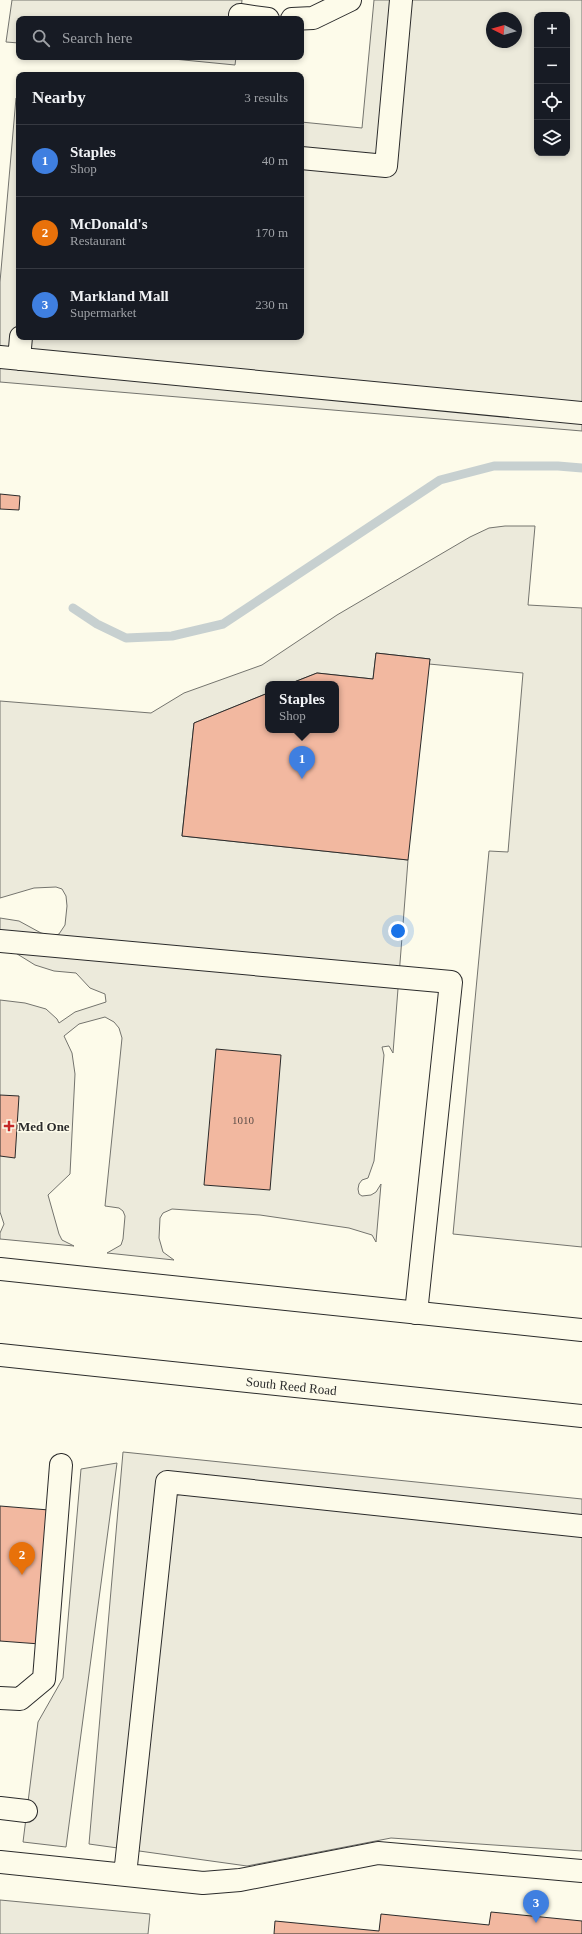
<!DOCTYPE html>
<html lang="en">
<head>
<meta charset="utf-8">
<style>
  :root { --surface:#171b24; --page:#242831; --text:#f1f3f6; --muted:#9ea1a6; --line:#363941; --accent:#b45309 }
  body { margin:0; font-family:Georgia,serif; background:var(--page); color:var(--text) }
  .controls { position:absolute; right:12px; top:12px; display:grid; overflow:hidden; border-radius:8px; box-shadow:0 2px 6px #0003 }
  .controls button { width:36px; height:36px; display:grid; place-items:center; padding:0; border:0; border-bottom:1px solid var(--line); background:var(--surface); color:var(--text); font:20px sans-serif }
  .compass { position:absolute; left:486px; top:12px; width:36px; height:36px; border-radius:50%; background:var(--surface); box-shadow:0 2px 6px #0003; rotate:275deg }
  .you { position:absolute; left:398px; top:931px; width:14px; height:14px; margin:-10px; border:3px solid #fff; border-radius:50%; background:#1a73e8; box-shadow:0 0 0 6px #1a73e833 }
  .badge { display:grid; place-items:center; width:26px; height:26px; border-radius:50%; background:var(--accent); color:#fff; font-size:13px; font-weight:700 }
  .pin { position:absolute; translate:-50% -33px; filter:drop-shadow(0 1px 2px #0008) }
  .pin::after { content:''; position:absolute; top:21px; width:14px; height:12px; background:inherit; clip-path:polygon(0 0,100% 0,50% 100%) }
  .popup { position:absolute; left:265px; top:681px; width:74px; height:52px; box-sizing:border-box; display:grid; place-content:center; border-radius:8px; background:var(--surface); filter:drop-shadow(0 1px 3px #0005); font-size:13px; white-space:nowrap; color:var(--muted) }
  .popup b { font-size:15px; color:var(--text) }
  .popup::after { content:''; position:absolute; left:50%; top:100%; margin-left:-8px; border:8px solid transparent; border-top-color:var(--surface) }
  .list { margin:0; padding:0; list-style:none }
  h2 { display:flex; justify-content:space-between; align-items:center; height:52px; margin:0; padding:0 16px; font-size:17px }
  h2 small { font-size:13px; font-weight:400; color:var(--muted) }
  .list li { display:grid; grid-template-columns:26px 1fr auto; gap:12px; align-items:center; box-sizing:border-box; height:72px; padding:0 16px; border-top:1px solid var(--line) }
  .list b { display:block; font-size:15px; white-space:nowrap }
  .list p { margin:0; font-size:13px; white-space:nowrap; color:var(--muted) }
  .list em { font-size:13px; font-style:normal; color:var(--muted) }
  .icon { flex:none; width:22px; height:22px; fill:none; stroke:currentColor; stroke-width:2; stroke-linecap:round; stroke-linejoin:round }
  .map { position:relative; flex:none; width:582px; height:1934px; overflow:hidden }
  .search { position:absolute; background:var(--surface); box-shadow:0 2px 6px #0003; left:16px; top:16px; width:288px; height:44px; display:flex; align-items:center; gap:10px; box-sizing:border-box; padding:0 14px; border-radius:8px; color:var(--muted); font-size:15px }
  .panel { position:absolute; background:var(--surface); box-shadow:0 2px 6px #0003; left:16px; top:72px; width:288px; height:268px; border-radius:8px }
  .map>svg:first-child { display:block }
  .parking { fill:#eceadb; stroke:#74746e; fill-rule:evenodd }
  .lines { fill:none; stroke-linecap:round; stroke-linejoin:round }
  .stream { stroke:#c7d0d0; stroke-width:9 }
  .building { fill:#f2b8a0; stroke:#2b2b2b }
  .minor-casing { stroke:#2b2b2b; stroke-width:24 }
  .major-casing { stroke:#2b2b2b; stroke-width:24 }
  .minor { stroke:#fdfbea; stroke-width:22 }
  .major { stroke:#fdfbea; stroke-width:22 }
  .poi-dot { fill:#c62828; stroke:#fdfbea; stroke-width:1.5 }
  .labels { text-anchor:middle; stroke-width:3; stroke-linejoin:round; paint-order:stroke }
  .number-label { font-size:11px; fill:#5d4e48 }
  .poi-label { font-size:13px; font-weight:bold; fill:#2b2b2b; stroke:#fdfbea; text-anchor:start }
  .street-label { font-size:13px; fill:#2b2b2b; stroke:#fdfbea }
</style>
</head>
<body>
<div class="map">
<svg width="582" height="1934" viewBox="0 0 582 1934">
  <rect width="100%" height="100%" fill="#fdfbea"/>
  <path class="parking" d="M 12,0 L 242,0 L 240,19 L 19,19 L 19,43 L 6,42 Z
    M 374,0 L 582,0 L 582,431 L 0,382 L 0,282 L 16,98 L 19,98 L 19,337 L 301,337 L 301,122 L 362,128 ZM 537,15 L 567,15 L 567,153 L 537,153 ZM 492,18 L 516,18 L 516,42 L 492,42 Z
    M 153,57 L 236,57 L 235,65 Z
    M 505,526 L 535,526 L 528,605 L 582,608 L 582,1247 L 453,1234 L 489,851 L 508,852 L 523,673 L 429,664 L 430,659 L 376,653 L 373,679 L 317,673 L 289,684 L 268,684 L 268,693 L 194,723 L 182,836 L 408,860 L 393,1053 L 389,1046 L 382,1047 L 384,1055 L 374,1161 L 368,1178 L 362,1180 L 359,1184 L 358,1189 L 359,1194 L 362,1196 L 371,1195 L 376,1192 L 381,1184 L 376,1242 L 372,1235 L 349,1228 L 260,1215 L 172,1209 L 163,1213 L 160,1218 L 159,1238 L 163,1252 L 174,1260 L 107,1253 L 121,1245 L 123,1239 L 125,1216 L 123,1211 L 119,1208 L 105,1206 L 122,1038 L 119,1028 L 114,1022 L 105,1017 L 79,1024 L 64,1036 L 72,1053 L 75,1074 L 70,1174 L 48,1195 L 59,1234 L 62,1240 L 74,1246 L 0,1239 L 0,1233 L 4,1224 L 0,1212 L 0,1000 L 25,1003 L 46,1009 L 57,1019 L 59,1023 L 75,1012 L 106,1002 L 105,994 L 90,988 L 76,973 L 54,971 L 35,965 L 14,952 L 0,951 L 0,918 L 19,921 L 41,933 L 53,936 L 59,934 L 65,925 L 67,906 L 66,896 L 62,889 L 56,887 L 34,888 L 0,898 L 0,701 L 151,713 L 184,693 L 262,665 L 337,615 L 470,537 L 489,528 Z
    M 123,1452 L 582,1499 L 582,1851 L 391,1838 L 247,1866 L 89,1844 Z
    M 117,1463 L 66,1847 L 23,1842 L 38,1722 L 63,1678 L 81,1469 Z
    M 0,1900 L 150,1914 L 148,1934 L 0,1934 Z"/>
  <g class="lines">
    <path class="stream" d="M 73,608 L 97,624 L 126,638 L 172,636 L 223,624 L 440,480 L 494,466 L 558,466 L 582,468"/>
  </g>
  <path class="building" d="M 0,494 L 20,496 L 19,510 L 0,509 Z
    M 376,653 L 430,659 L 408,860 L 182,836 L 194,723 L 268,693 L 268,730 L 336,730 L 336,684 L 289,684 L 317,673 L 373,679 Z
    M 216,1049 L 281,1055 L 270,1190 L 204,1185 Z
    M 0,1095 L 19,1096 L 15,1158 L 0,1156 Z
    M 0,1506 L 49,1510 L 40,1644 L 0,1641 Z
    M 491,1912 L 582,1921 L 582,1934 L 274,1934 L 275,1921 L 379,1931 L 381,1914 L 489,1925 Z"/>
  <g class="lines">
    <g class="minor-casing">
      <path id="minor" d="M 240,15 L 268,19
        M 292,19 L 313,18 L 350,0
        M 301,158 L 386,166 L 401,0
        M 0,357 L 582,413
        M 19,359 L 21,337
        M 0,941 L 451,982 L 416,1313
        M 0,1698 L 20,1699 L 44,1679 L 61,1465
        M 0,1808 L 26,1811
        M 0,1862 L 203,1883 L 240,1880 L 378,1853 L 582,1871
        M 125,1875 L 167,1482 L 582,1526"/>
    </g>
    <g class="major-casing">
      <g id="major">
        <path d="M 0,1269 L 582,1330"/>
        <path id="s1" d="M 0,1355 L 582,1416"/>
      </g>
    </g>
    <use href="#minor" class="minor"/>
    <use href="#major" class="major"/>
  </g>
  <path class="poi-dot" d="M7 1120h4v4h4v4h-4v4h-4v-4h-4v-4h4z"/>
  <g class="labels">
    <g class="number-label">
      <text x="243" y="1124">1010</text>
    </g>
    <g class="poi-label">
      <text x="18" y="1131">Med One</text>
    </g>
    <g class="street-label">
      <text dy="5" stroke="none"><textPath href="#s1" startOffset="293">South Reed Road</textPath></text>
    </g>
  </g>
</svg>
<div class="controls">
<button>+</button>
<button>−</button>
<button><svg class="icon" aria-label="locate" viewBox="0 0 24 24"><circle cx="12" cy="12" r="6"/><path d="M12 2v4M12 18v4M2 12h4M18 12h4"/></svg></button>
<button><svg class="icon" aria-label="layers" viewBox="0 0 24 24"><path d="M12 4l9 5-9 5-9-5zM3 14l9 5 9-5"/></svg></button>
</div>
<svg class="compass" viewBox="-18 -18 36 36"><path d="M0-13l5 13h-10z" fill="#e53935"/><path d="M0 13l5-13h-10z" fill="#9ea1a6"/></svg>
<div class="you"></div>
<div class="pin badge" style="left:302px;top:779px;background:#3f7fe0">1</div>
<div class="popup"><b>Staples</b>Shop</div>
<div class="pin badge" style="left:22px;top:1575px;background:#e8710a">2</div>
<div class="pin badge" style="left:536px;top:1923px;background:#3f7fe0">3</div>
<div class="search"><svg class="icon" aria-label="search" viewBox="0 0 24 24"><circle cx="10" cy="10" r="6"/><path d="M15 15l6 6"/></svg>Search here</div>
<section class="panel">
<h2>Nearby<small>3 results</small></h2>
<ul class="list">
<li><span class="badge" style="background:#3f7fe0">1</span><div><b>Staples</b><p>Shop</p></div><em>40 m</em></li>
<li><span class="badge" style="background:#e8710a">2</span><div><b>McDonald's</b><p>Restaurant</p></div><em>170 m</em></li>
<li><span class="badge" style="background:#3f7fe0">3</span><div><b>Markland Mall</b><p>Supermarket</p></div><em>230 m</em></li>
</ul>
</section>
</div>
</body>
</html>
